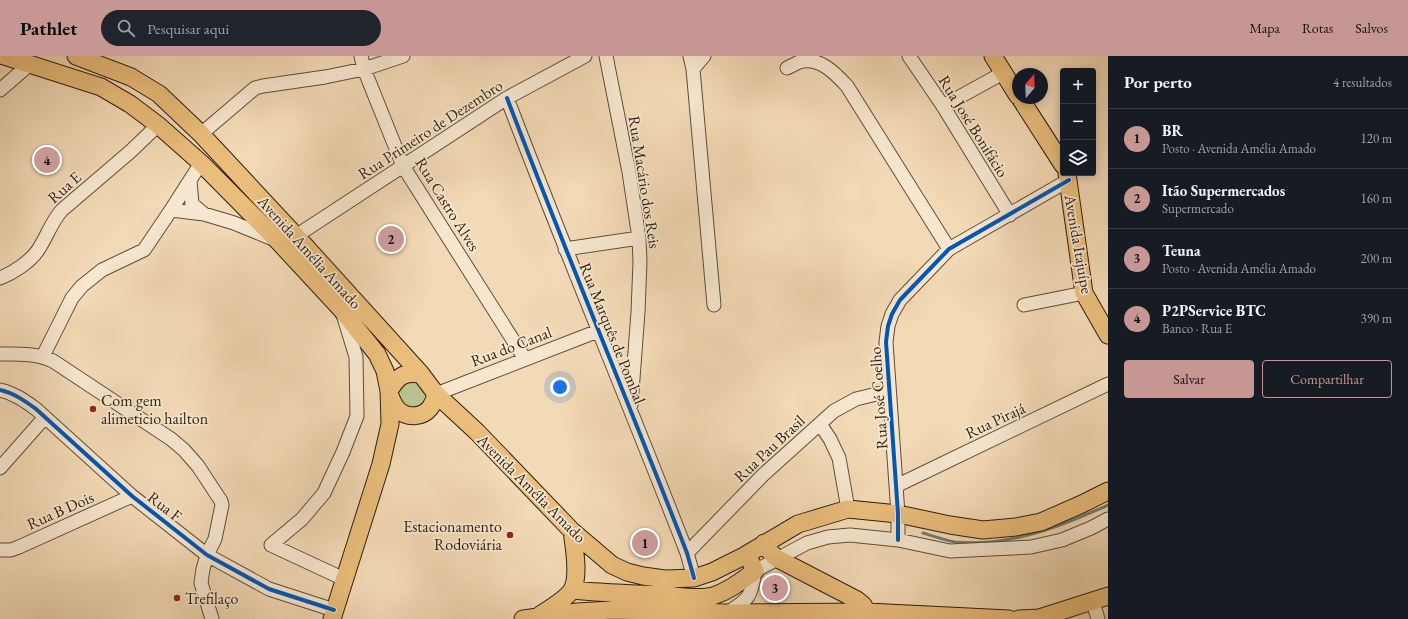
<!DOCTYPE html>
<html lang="pt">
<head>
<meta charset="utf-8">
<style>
  :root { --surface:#171b24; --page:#20242c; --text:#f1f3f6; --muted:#9ea1a6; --line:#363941; --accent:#c59692 }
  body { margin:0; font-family:"EB Garamond",serif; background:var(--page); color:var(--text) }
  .controls { position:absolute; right:12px; top:12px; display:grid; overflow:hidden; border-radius:4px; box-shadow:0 2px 10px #0003 }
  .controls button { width:36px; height:36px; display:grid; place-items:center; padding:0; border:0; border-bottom:1px solid var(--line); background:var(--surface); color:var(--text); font:20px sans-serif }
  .compass { position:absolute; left:1012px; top:12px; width:36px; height:36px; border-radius:50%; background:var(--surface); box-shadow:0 2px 10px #0003; rotate:19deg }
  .you { position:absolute; left:560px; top:331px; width:14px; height:14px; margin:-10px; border:3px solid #fff; border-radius:50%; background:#1a73e8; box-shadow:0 0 0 6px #1a73e833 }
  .badge { display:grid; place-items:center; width:26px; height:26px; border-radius:50%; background:var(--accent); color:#111; font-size:13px; font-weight:700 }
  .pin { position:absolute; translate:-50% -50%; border:2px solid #fff; box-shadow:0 1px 4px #0006 }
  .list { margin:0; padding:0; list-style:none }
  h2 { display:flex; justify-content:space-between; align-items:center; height:52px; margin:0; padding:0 16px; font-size:17px }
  h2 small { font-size:13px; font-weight:400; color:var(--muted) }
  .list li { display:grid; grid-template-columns:26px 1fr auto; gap:12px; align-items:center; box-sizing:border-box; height:60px; padding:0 16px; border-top:1px solid var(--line) }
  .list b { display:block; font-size:15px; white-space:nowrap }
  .list p { margin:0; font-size:13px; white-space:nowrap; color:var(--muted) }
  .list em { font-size:13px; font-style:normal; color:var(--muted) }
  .actions { display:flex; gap:8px; padding:12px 16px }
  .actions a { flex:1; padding:9px 0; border:1px solid var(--accent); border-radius:4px; text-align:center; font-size:14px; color:var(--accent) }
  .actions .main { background:var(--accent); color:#111 }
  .icon { flex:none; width:22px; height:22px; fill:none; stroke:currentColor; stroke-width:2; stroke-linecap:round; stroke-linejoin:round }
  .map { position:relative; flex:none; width:1108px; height:563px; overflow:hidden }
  header { display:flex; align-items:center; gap:24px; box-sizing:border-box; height:56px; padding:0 20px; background:var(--accent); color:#111 }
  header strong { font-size:19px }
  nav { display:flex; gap:22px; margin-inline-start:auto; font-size:14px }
  .search { width:280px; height:36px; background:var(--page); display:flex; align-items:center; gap:10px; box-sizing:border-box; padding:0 14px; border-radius:22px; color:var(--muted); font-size:15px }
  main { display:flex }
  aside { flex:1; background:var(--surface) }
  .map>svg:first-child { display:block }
  .green { fill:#bac08e; stroke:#736f4f }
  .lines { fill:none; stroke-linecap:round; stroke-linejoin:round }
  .stream { stroke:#6f7c6f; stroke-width:3 }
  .minor-casing { stroke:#5e4d3a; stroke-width:15 }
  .major-casing { stroke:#2c1e10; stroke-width:19 }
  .minor { stroke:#f7e7d0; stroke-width:13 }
  .major { stroke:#eabd7b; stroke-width:17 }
  .cycleway-casing { stroke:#f7e7d0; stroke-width:6 }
  .cycleway { stroke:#0057b8; stroke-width:4 }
  .poi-dot { fill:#8f2418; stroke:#f7e7d0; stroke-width:1.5 }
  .labels { text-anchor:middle; stroke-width:3.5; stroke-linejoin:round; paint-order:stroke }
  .street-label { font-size:16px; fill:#2c1e10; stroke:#f7e7d0 }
  .poi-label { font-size:16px; fill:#2c1e10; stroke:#f7e7d0; text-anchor:start }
</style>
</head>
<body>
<header>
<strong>Pathlet</strong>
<div class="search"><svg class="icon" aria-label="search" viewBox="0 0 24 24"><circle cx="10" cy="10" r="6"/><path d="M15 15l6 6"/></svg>Pesquisar aqui</div>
<nav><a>Mapa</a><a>Rotas</a><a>Salvos</a></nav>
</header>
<main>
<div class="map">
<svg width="1108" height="563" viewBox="0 0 1108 563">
  <rect width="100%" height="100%" fill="#f3dab6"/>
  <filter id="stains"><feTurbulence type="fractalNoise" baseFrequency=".005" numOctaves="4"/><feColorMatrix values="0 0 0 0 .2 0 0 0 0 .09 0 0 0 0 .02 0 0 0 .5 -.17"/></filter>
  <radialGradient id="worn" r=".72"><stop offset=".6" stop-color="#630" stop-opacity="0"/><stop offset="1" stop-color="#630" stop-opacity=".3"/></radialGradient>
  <path class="green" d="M 404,325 L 419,325 C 428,339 431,339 421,353 L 401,352 L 397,333 Z"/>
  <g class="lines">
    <path class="stream" d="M 923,477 C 933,480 945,484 955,486 C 1009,491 1060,471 1108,449"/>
    <g class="minor-casing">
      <path id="minor" d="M 361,0 L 364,13 L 403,110 L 525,303
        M 606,0 L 629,116 L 639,182 L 640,206 L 638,256 L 631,349
        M 690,0 L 693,13 L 714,249
        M 909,0 L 943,50 L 1010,159
        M 787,12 C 791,10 795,8 799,6 C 819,0 835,17 847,30 L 949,193
        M 693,13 L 704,0
        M 0,34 L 30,8
        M 507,42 C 565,195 628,345 687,497 L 694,522
        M 943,50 L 1003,17
        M 201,78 L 255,32 L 263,30 L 325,21 L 364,13 L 403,0
        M 190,125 L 192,148 L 204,158
        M 171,154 L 204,158 L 234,167 L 273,183
        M 296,180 L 507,42 L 585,0
        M 565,193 L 639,182
        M 0,222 C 13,217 30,206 38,194 C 47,181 51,166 62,154 L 131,95 L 158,69
        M 1024,249 L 1084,237
        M 343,258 L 356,301 L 357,360 L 343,396 L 324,437 L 302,463 L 271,489 L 344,523
        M 0,298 C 18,298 36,297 53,305 L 171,383 L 184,394 L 198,410 L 221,445 L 222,449 L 215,483 L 207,499 L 203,513 L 201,527 L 212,563
        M 43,300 L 72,242 L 82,230 L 102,214 L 144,194 L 171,154 L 201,107
        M 0,334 C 14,337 25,345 36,353 L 132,440 L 207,499 L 269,533 L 334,554
        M 436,338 L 598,275
        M 820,368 L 830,383 L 839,402 L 848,453
        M 0,412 L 45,361
        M 896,430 L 1108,328
        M 898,484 L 898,458 L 886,286 L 888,270 L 892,258 L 900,244 L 949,193 L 1069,124
        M 0,494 L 11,494 L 19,491 L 132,440
        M 687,497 L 763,419 L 834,355 L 856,343 L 889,335
        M 1093,546 L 1098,563
        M 727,557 C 749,543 751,542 755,515 L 807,487 L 828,481 L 850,479 L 898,484 L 950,495 L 1031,491 L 1062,484 L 1091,472 L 1108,463"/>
    </g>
    <g class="major-casing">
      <path id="major" d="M 4,0 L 101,31 L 130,48 L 158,69 L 201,107 L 277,184 L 341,253 L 377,298 L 385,315 L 389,335 L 390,368 L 381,408 L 332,563
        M 76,0 L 131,21 L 159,38 L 201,78 L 296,180 L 421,318 L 436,338 L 477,376 L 572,475 L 612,509 L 627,516 L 643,520 L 665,523 L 694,522 L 712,516 L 744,500 L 798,468 L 848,453 L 898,458 L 950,469 L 983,474 L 1016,471 L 1041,466 L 1082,448 L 1108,435
        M 993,0 L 1018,40
        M 1020,42 L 1063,109
        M 1067,117 L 1084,237 L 1108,279
        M 389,335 C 398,320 403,316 421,318
        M 390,340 C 392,345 394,350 398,354 C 407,362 422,362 430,352 C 433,348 435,343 436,338
        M 764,487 L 771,497 L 778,503 L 857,544 L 863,549 L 867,556
        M 572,534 C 602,537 633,538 664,539 C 679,540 698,544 713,540 C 729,535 741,525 755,515 L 750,504 L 744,500
        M 540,559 C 548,554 567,542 572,534 C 580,520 574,490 572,475
        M 523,563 L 577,556 L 612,554 L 726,557 L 867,556 L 1009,563
        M 1019,563 L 1039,562 L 1108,540"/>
    </g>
    <use href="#minor" class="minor"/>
    <use href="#major" class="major"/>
    <g class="cycleway-casing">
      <path id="cycleway" d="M 507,42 C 565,195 628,345 687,497 L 694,522
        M 0,334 C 14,337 25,345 36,353 L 132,440 L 207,499 L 269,533 L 334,554
        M 898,484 L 898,458 L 886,286 L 888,270 L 892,258 L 900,244 L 949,193 L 1069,124"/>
    </g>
    <use href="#cycleway" class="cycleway"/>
  </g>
  <g class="poi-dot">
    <circle cx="93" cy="353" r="4"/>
    <circle cx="510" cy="479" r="4"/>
    <circle cx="177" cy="542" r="4"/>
  </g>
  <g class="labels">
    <g class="street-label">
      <text transform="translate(974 70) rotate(58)" y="6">Rua José Bonifácio</text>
      <text transform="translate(430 73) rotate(-33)" y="6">Rua Primeiro de Dezembro</text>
      <text transform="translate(645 126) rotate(81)" y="6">Rua Macário dos Reis</text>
      <text transform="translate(64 131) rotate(-42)" y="6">Rua E</text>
      <text transform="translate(448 148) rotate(58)" y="6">Rua Castro Alves</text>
      <text transform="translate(1079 188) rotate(80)" y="6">Avenida Itajuípe</text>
      <text transform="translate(310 196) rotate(48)" y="6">Avenida Amélia Amado</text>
      <text transform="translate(613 277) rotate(68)" y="6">Rua Marquês de Pombal</text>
      <text transform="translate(511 290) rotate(-21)" y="6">Rua do Canal</text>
      <text transform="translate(878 342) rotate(-94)" y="6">Rua José Coelho</text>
      <text transform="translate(995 364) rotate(-25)" y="6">Rua Pirajá</text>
      <text transform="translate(769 392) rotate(-43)" y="6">Rua Pau Brasil</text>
      <text transform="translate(532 432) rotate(45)" y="6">Avenida Amélia Amado</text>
      <text transform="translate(165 450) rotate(38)" y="6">Rua F</text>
      <text transform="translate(60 454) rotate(-24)" y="6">Rua B Dois</text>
    </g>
    <g class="poi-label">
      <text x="101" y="350">Com gem<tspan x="101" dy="18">alimeticio hailton</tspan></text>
      <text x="502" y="476" text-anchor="end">Estacionamento<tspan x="502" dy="18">Rodoviária</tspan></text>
      <text x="185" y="548">Trefilaço</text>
    </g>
  </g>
  <rect width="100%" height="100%" filter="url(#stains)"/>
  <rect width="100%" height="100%" fill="url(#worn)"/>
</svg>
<div class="controls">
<button>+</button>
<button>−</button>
<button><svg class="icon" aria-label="layers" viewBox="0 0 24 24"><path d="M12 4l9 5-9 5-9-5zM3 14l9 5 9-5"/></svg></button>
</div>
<svg class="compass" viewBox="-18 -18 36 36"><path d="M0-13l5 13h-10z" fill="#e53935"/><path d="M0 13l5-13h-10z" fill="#9ea1a6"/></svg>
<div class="you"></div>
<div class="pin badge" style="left:645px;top:487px">1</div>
<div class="pin badge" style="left:391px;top:183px">2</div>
<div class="pin badge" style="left:775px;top:532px">3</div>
<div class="pin badge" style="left:47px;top:104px">4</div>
</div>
<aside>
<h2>Por perto<small>4 resultados</small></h2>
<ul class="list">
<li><span class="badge">1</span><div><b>BR</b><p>Posto · Avenida Amélia Amado</p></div><em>120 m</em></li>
<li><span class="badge">2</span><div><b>Itão Supermercados</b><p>Supermercado</p></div><em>160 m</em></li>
<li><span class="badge">3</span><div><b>Teuna</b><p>Posto · Avenida Amélia Amado</p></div><em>200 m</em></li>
<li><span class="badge">4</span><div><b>P2PService BTC</b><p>Banco · Rua E</p></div><em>390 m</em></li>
</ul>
<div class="actions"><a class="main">Salvar</a><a>Compartilhar</a></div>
</aside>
</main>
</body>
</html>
